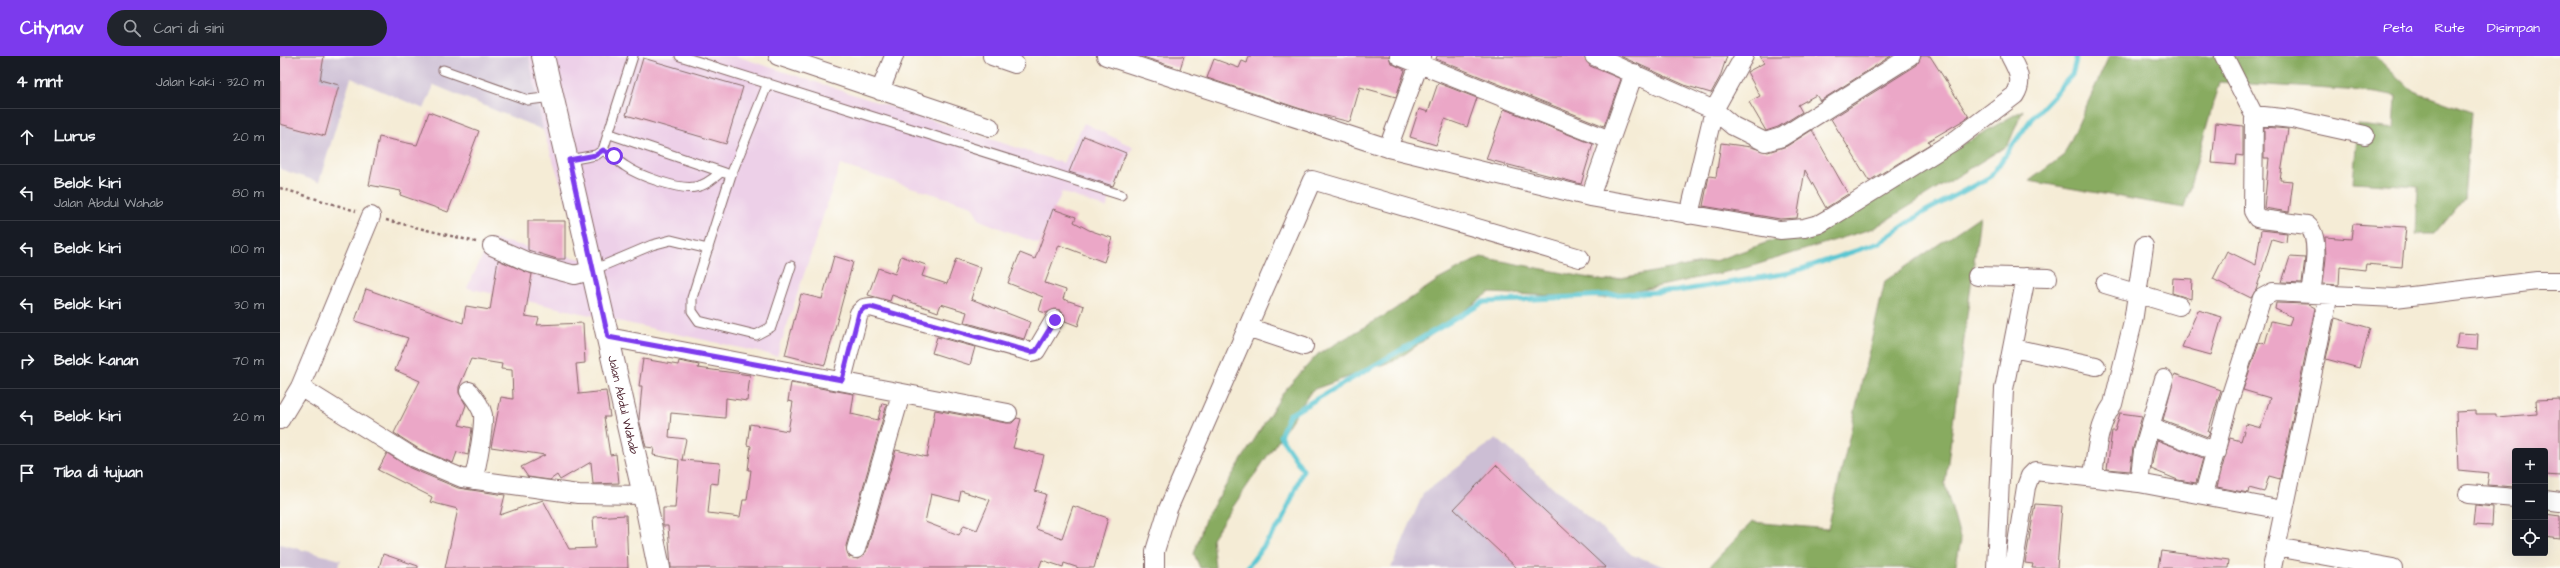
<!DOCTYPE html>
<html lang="id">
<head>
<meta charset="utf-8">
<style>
  :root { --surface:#171b24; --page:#20242c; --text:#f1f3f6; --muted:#9ea1a6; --line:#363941; --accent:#7c3aed }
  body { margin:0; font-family:"Architects Daughter",sans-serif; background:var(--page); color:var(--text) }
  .controls { position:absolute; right:12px; bottom:12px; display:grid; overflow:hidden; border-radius:4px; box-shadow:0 4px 16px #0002 }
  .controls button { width:36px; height:36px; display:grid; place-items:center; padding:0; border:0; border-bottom:1px solid var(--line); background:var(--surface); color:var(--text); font:20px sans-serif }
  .stop { position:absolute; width:12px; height:12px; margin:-9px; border:3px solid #7c3aed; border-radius:50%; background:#fff }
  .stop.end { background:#7c3aed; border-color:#fff; box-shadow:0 1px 4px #0008 }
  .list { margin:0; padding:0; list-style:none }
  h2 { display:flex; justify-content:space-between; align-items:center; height:52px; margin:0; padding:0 16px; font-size:17px }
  h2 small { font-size:13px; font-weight:400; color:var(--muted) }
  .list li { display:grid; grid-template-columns:26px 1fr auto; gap:12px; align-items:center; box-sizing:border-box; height:56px; padding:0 16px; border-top:1px solid var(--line) }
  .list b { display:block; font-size:15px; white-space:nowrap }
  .list p { margin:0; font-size:13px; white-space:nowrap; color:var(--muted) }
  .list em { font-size:13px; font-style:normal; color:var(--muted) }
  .icon { flex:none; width:22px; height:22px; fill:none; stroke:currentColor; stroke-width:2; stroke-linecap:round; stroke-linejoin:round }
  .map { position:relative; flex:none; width:2280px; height:512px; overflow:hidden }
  header { display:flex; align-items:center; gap:24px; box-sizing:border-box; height:56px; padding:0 20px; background:var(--accent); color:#fff }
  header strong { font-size:19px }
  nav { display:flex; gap:22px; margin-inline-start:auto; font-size:14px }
  .search { width:280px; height:36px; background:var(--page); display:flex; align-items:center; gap:10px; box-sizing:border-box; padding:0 14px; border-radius:22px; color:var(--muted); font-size:15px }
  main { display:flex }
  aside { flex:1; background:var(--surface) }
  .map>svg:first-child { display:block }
  .built { fill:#edd0e8 }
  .industrial { fill:#ccbed4 }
  .forest { fill:#88ab60; stroke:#696546 }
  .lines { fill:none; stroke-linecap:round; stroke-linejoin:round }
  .stream { stroke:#5ac6d2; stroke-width:5 }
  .building { fill:#eba7c7; fill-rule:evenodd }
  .service-casing { stroke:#866767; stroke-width:11 }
  .minor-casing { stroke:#866767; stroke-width:20 }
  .tertiary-casing { stroke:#866767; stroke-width:24 }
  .path { stroke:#866767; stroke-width:2.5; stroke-dasharray:3 3; stroke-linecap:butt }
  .service { stroke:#fff; stroke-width:9 }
  .minor { stroke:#fff; stroke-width:18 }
  .tertiary { stroke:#fff; stroke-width:22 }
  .route { stroke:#7c3aed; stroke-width:5 }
  .labels { text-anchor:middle; stroke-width:4; stroke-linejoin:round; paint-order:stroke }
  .street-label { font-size:12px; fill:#4a1f2b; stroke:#fdfcf7 }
</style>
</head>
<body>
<header>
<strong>Citynav</strong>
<div class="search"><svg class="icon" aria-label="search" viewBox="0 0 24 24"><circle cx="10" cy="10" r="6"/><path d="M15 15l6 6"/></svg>Cari di sini</div>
<nav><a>Peta</a><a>Rute</a><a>Disimpan</a></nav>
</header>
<main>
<aside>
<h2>4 mnt<small>Jalan kaki · 320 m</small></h2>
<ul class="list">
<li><svg class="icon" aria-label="ahead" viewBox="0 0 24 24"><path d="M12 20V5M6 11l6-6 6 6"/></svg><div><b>Lurus</b></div><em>20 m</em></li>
<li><svg class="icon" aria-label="left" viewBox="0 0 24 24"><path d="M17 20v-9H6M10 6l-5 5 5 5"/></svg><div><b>Belok kiri</b><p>Jalan Abdul Wahab</p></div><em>80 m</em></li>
<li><svg class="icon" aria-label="left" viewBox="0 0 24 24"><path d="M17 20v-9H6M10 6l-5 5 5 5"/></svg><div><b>Belok kiri</b></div><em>100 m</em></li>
<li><svg class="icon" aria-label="left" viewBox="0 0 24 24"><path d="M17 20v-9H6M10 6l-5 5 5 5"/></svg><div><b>Belok kiri</b></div><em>30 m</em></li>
<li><svg class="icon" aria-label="right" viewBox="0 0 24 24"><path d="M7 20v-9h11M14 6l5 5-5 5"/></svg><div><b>Belok kanan</b></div><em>70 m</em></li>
<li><svg class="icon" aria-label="left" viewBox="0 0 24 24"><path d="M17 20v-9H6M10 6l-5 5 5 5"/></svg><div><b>Belok kiri</b></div><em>20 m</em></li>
<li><svg class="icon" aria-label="arrive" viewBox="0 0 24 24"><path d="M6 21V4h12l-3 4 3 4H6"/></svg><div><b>Tiba di tujuan</b></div></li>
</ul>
</aside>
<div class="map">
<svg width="2280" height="512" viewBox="0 0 2280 512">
  <rect width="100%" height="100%" fill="#fdfcf7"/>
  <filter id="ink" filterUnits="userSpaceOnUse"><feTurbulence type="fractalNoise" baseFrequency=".025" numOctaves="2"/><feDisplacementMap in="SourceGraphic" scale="8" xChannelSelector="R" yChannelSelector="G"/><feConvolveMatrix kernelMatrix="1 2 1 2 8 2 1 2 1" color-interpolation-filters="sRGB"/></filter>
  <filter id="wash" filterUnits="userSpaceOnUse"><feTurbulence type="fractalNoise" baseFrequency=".012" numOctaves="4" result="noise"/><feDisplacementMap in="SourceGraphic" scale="16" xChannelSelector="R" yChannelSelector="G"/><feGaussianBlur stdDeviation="0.9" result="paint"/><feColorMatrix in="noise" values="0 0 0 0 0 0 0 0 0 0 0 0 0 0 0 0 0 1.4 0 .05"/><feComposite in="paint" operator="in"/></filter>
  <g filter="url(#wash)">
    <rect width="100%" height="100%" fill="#f5ecd6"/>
    <path class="built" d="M 249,0 L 316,0 L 325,3 L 326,0 L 456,0 L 783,107 L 804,67 L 853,91 L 826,152 L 782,136 L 759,188 L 700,164 L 692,150 L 560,109 L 497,300 L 187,232 L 211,183 L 306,204 L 263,74 Z"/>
    <path class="industrial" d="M 0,0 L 249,0 L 263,74 L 154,29 L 144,53 L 71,22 L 39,126 L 0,113 Z
      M 1216,382 L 1352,499 L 1389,512 L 1111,512 L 1143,438 Z
      M 0,488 L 61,504 L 58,512 L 0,512 Z"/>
    <path class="forest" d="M 1829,0 L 2095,0 L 2131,34 L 2191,56 L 2184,143 L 2155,178 L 2136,178 L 2138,130 L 2073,126 L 2078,69 L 2114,73 L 2116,40 L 2097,36 L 1939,26 L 1904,152 L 1749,125 L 1784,99 Z
      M 1743,54 L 1728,89 L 1594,172 L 1469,211 L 1324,242 L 1209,237 L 1118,303 L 1032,334 L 932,482 L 935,512 L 920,512 L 914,498 L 925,463 L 1005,334 L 1038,298 L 1109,257 L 1158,224 L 1201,201 L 1325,225 L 1438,204 L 1547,165 Z
      M 1700,160 L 1665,429 L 1681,485 L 1675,512 L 1428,512 L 1472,466 L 1548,473 L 1605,225 Z"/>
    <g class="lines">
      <path class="stream" d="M 967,512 L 1002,466 L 1023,414 L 1000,380 L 1009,359 L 1204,246 L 1397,235 L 1509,217 L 1599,187 L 1644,156 L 1710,121 L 1752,62 L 1792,19 L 1797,0"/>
    </g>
    <g id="blocks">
      <path class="building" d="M 0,0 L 44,0 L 40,24 L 59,29 L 45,80 L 0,68 Z
        M 860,0 L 904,0 L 900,13 Z
        M 969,0 L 1109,0 L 1111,7 L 1125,14 L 1116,41 L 1080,31 L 1070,66 L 1030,56 L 927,22 L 934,3 L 959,12 L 962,5 L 967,7 Z
        M 1157,0 L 1304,0 L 1310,10 L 1341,23 L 1324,70 L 1156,3 Z
        M 1340,0 L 1447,0 L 1440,21 L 1431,37 L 1407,30 Z
        M 1480,0 L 1611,0 L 1540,45 L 1536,39 L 1518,49 L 1522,56 L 1498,71 L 1486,75 L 1469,46 L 1480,40 L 1467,16 L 1484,7 Z
        M 1641,0 L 1650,0 L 1689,61 L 1648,85 L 1650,88 L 1589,125 L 1551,63 L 1637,9 Z
        M 363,2 L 463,31 L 446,88 L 346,59 Z
        M 1158,27 L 1197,42 L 1187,71 L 1165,63 L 1156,89 L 1130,81 L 1139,53 L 1148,56 Z
        M 1224,53 L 1313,88 L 1301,128 L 1206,103 Z
        M 149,56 L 199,75 L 168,156 L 120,139 L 121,135 L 89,129 L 99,81 L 137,89 Z
        M 1936,67 L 1963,70 L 1963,100 L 1957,99 L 1956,109 L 1932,107 Z
        M 1984,71 L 2008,73 L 2000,124 L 2013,125 L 2009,156 L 1984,152 L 1989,102 L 1984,102 Z
        M 1532,74 L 1568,138 L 1546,152 L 1525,114 L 1517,162 L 1500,163 L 1423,150 L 1429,120 L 1436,121 L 1441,87 L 1471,91 L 1488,96 L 1507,90 Z
        M 804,80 L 846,97 L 833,130 L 789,116 Z
        M 773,153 L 796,161 L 794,166 L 809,174 L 832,182 L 824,206 L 779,189 L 765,227 L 786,234 L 783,243 L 804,250 L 798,270 L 785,265 L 784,258 L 780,254 L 775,253 L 766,257 L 759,255 L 763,241 L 728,227 L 740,197 L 755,203 Z
        M 248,165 L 285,165 L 285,203 L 277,203 L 248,194 Z
        M 2073,168 L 2126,171 L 2122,211 L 2086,208 L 2085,214 L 2060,211 L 2059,229 L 2043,228 L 2046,202 L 2045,181 L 2071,183 Z
        M 1981,174 L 2007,177 L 2006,187 L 1992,183 L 1976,234 L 1971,242 L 1933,223 L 1947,195 L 1976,209 Z
        M 554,200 L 573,206 L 545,309 L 505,299 L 521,238 L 542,243 Z
        M 621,200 L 646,209 L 642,220 L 667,228 L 676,203 L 701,212 L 691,243 L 750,266 L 744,283 L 684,266 L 687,256 L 661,248 L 658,256 L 612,239 L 610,245 L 588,239 L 598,212 L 615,218 Z
        M 2010,201 L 2025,202 L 2022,227 L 2002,226 Z
        M 218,204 L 252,218 L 245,260 L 259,262 L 257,269 L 303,267 L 305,307 L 296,308 L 299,338 L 326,335 L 330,361 L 324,361 L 330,399 L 336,398 L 339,427 L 313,428 L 311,406 L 280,424 L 277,419 L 270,424 L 248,421 L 241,411 L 265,399 L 211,391 L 221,341 L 233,343 L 232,314 L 221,313 L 222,308 L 191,303 L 179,331 L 179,337 L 186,349 L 179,369 L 192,372 L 188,399 L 177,396 L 173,407 L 139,393 L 114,377 L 140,325 L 115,314 L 128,282 L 75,265 L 86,233 L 183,267 L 186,250 L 210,254 Z
        M 1893,222 L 1912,223 L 1911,243 L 1892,237 Z
        M 1996,247 L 2028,248 L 2035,252 L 2000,423 L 1989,420 L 1984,436 L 1969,432 L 1968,437 L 1937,431 L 1950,382 L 1961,385 L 1966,368 L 1981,372 L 1990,342 L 1963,334 L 1979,286 L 1985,288 L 1991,265 L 2009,269 L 2012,261 L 1995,253 Z
        M 1918,254 L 1942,261 L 1931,299 L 1902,291 Z
        M 2055,262 L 2090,272 L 2079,312 L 2046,303 Z
        M 2178,277 L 2198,278 L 2197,294 L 2176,292 Z
        M 657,281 L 695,291 L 690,309 L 652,297 Z
        M 363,303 L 398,309 L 399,305 L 419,309 L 418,312 L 470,319 L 467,345 L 446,342 L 445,362 L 391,357 L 389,381 L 406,383 L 402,404 L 440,407 L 438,428 L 431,427 L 428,457 L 460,461 L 463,444 L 467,444 L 471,414 L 468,414 L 471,390 L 467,389 L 470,368 L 508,375 L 513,346 L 508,345 L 511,327 L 574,338 L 571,358 L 598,364 L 602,347 L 607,348 L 566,490 L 569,501 L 578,503 L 586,496 L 616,394 L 647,401 L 655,354 L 726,367 L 732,367 L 737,362 L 741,363 L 733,392 L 764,399 L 755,435 L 766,438 L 756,473 L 782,482 L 793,450 L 828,462 L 814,512 L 799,512 L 784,507 L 783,511 L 762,504 L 759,512 L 391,512 L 388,470 L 383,470 L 383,452 L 395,452 L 399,404 L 373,399 L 374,392 L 366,391 L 359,363 L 362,330 L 359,330 ZM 681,435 L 710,444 L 697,474 L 684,469 L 679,479 L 645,466 L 651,438 L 679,445 Z
        M 1895,318 L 1941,334 L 1928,376 L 1930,376 L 1928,381 L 1883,364 Z
        M 2280,343 L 2280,420 L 2265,419 L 2265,395 L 2235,395 L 2235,431 L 2207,429 L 2209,417 L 2178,414 L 2176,356 L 2196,355 L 2196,358 L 2216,358 L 2216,361 L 2257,358 L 2256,344 Z
        M 1840,357 L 1862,360 L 1853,392 L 1850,415 L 1827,413 L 1832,375 L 1835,375 Z
        M 1877,384 L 1923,402 L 1916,427 L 1898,424 L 1871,413 Z
        M 107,397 L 130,412 L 178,432 L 225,439 L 220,459 L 263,444 L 289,493 L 315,492 L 313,461 L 346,459 L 348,512 L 165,512 L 178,453 L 150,446 L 152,441 L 98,414 Z
        M 1216,409 L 1326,512 L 1237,512 L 1174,453 Z
        M 1755,448 L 1782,450 L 1777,512 L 1752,512 L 1753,508 L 1745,507 Z
        M 2195,449 L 2213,451 L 2212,470 L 2193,469 Z
        M 2265,458 L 2280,460 L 2280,483 L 2265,481 Z
        M 1881,495 L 1949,504 L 1948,512 L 1878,512 Z
        M 103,498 L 138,510 L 138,512 L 99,512 Z"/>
    </g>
  </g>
  <g filter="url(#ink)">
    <use href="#blocks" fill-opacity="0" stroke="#866767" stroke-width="1"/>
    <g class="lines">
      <g class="service-casing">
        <path id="service" d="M 400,0 L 841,139
          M 163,14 L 248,44 L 272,41
          M 488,27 L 451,119 L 412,242 L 412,255 L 419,265 L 476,279 L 491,271 L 511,210
          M 327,77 L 445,117
          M 323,94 C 332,99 337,105 345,110 C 359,120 399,134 415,131 C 425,130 434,122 441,116
          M 289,104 L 316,99 L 323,94 L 353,0
          M 313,214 L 372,189 L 391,184 L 428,193"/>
      </g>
      <g class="minor-casing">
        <path id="minor" d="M 498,0 L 710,71
          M 712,0 L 735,8
          M 826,0 L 1108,92 L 1310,141 L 1500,174 L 1524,172 L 1539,168 L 1553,160 L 1677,83 L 1735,39 C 1744,25 1737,13 1730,0
          M 1119,0 L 1330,84
          M 1314,0 L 1434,54 L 1453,70 L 1485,86 L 1502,81 L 1631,0
          M 1944,0 L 1974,59 L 1973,155 L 1977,162 L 1981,163 L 2027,169 C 2042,181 2033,220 2031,238
          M 600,35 L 614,0
          M 1974,59 L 2012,63 L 2085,79
          M 1108,92 L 1142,0
          M 1310,141 L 1354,17
          M 1409,159 L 1434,54 L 1464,0
          M 212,190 L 250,207 L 295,219 L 313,214
          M 1697,220 L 1768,222
          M 1825,228 L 1899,250
          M 967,271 L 1024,290
          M 328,281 L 728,357
          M 1733,292 L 1816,310
          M 562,324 L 579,257 L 584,252 L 591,251 L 751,296 L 756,295 L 775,263
          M 20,331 L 134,402 L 182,422 L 298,438 L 364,439
          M 189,335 C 195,343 201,350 203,359 C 204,371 197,412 193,424
          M 0,364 L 20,331 L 91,160
          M 1871,368 L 1879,374 L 1937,396
          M 1813,421 C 1816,396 1818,369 1833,348 L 1853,266 L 1864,190
          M 1859,427 L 1863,395 L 1884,323
          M 1924,438 L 1948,348 L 1982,242 L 1993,236 L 2115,242 L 2257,225 L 2280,225
          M 2188,438 L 2235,442
          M 2265,444 L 2280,446
          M 1996,491 L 2113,512
          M 576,493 L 621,338
          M 875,512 L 875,495 L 888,453 L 1032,124 L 1300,202
          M 1716,512 L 1724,333 L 1746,221
          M 1733,512 L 1746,431 L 1750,420 L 1755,415 L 1859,427 L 2003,454
          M 1992,512 L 2049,238"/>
      </g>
      <g class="tertiary-casing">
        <g id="tertiary">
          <path id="s1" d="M 263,0 L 364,439 L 379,512"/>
        </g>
      </g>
      <path class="path" d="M 0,132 L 76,155
        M 106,164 L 196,186"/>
      <use href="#service" class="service"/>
      <use href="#minor" class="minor"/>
      <use href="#tertiary" class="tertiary"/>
    </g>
  </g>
  <g class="lines" filter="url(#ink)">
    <path class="route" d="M 334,100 L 323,94 L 316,99 L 289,104 L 328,281 L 562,324 L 579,257 L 584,252 L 591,251 L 751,296 L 756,295 L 775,264"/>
  </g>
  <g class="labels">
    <g class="street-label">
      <text dy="4" stroke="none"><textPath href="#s1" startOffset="358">Jalan Abdul Wahab</textPath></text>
    </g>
  </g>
</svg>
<div class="controls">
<button>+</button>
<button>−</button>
<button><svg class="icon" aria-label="locate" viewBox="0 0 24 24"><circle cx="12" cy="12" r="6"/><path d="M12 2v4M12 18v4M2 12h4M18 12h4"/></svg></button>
</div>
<div class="stop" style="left:334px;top:100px"></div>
<div class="stop end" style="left:775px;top:264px"></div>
</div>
</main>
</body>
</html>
